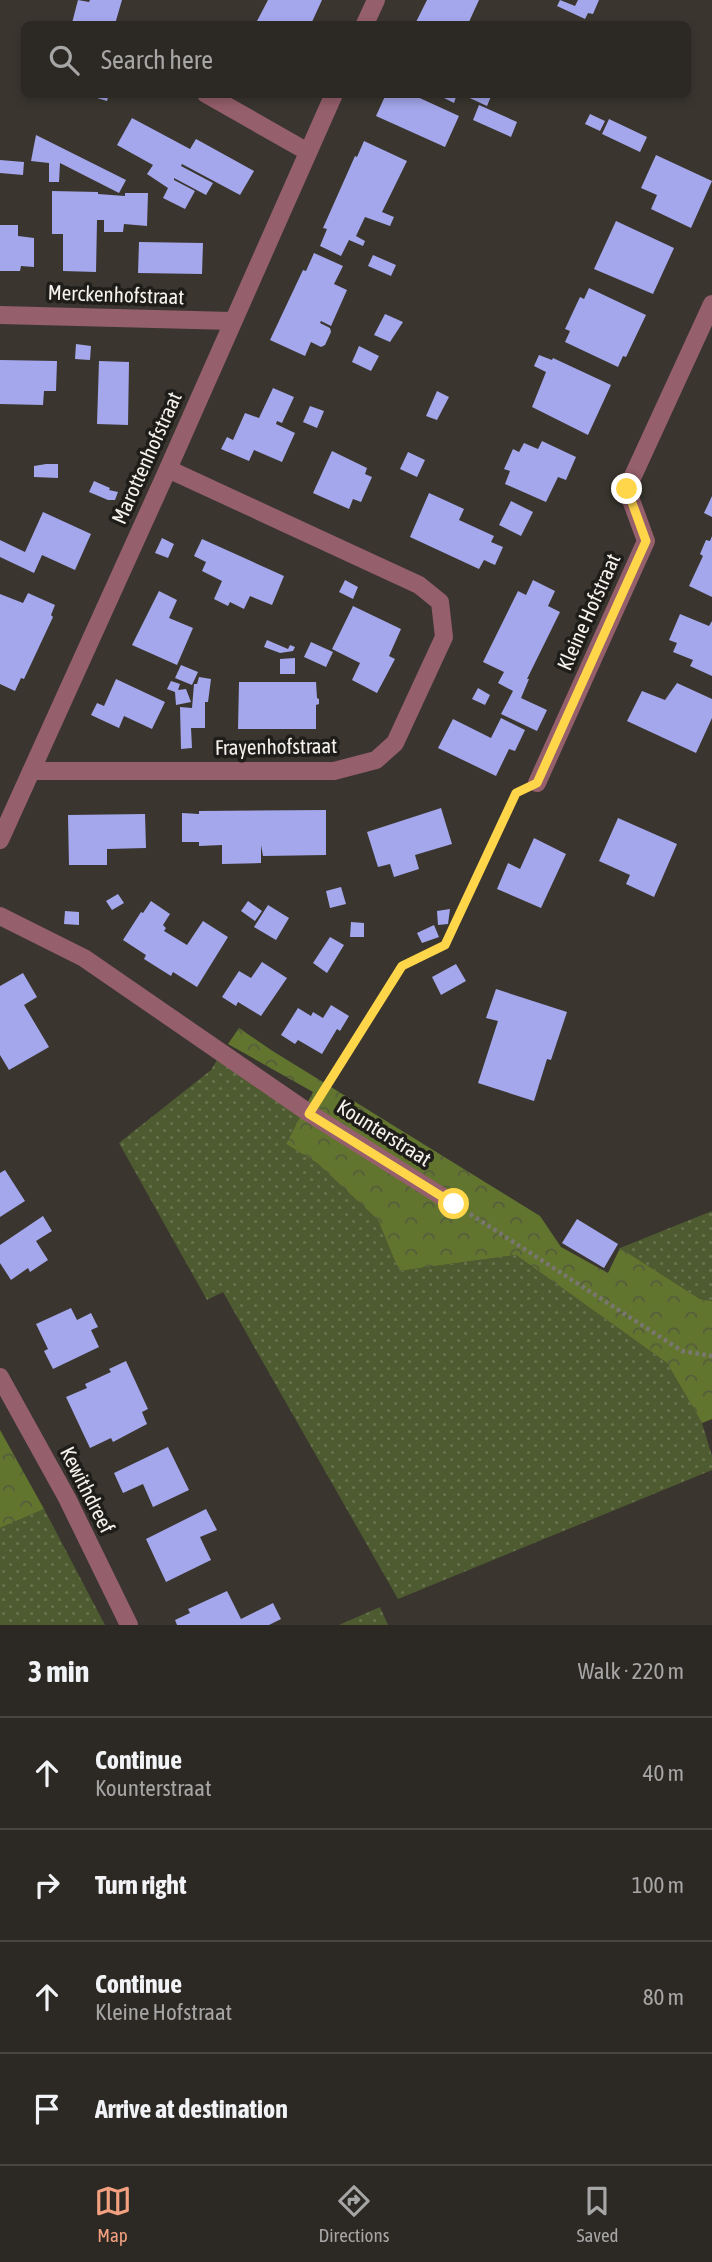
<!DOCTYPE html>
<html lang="en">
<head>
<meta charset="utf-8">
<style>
  :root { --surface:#2c2823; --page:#383430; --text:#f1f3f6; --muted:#a6a6a6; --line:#484441; --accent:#f2a07f }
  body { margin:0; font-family:"Asap Condensed",sans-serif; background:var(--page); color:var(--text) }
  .stop { position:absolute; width:21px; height:21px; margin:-16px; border:5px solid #ffd54a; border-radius:50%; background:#fff }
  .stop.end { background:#ffd54a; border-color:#fff; box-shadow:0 2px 7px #0008 }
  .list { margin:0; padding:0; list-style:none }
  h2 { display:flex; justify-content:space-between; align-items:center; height:91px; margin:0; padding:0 28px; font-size:30px }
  h2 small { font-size:23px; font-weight:400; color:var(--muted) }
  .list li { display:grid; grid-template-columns:46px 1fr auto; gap:21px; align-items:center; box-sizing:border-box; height:112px; padding:0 28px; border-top:2px solid var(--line) }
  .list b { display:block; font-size:26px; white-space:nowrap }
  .list p { margin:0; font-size:23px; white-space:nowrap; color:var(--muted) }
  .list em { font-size:23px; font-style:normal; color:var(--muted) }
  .icon { flex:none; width:38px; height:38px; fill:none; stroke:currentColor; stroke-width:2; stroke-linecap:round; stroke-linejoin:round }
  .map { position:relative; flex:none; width:712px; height:1625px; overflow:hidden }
  .search { position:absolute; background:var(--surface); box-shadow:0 4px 10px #0003; left:21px; right:21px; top:21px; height:77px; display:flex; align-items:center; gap:18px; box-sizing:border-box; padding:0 24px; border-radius:10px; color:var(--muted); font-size:26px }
  .sheet { height:539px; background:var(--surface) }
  nav { display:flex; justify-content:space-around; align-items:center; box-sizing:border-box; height:98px; border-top:2px solid var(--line); background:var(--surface); font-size:19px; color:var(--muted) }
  nav a { display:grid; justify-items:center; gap:4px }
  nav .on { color:var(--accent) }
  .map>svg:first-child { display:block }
  .grass { fill:url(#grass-dots) }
  .forest { fill:url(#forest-crowns) }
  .building { fill:#a4a7ec }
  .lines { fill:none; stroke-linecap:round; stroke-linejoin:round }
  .path { stroke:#7a7771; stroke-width:4.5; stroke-dasharray:3.5 3.5; stroke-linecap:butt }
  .minor { stroke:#955f6c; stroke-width:18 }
  .route { stroke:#ffd54a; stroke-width:9 }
  .labels { text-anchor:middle; stroke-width:7; stroke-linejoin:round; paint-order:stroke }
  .street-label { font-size:21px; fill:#f5f2ee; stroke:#1f1d1a }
</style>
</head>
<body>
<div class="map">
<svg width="712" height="1625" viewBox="0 0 712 1625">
  <defs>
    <pattern id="grass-dots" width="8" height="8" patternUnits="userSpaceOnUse" patternTransform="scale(1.75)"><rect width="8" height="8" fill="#4e5b30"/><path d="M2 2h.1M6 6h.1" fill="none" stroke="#68734e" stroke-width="1.8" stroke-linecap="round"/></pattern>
    <pattern id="forest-crowns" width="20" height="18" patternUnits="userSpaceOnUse" patternTransform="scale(1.75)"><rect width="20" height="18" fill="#62752f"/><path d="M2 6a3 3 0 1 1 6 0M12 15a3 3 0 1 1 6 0" fill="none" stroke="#555d3c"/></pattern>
  </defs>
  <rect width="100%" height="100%" fill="#3a362f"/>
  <path class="grass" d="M 217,1060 L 302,1113 L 286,1144 L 317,1163 L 378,1220 L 399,1271 L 516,1255 L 667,1363 L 702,1423 L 712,1456 L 712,1470 L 398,1599 L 223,1292 L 207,1300 L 119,1143 L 211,1070 Z
    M 712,1211 L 712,1301 L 700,1299 L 620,1248 Z
    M 44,1509 L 105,1625 L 0,1625 L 0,1528 Z
    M 380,1607 L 388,1625 L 339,1625 Z"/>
  <path class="forest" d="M 239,1028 L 271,1050 L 540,1216 L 561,1247 L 608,1273 L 620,1248 L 700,1299 L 712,1301 L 712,1419 L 702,1423 L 667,1363 L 516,1255 L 399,1271 L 378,1220 L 317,1163 L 286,1144 L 313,1092 L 228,1044 Z
    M 0,1430 L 44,1509 L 0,1528 Z"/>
  <path class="building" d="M 78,0 L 89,2 L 90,0 L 122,0 L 115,24 L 72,23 Z
    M 268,0 L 322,0 L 311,24 L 265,24 L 257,21 Z
    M 427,0 L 479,0 L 468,24 L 415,24 Z
    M 560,0 L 575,6 L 578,0 L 599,0 L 593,14 L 588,13 L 585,19 L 557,6 Z
    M 84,94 L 109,94 L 107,101 Z
    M 386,94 L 411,94 L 459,116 L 445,147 L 376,116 Z
    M 436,94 L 457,94 L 454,103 Z
    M 461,94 L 492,94 L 487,106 Z
    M 479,105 L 517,122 L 511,137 L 473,120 Z
    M 590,114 L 605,121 L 600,131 L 585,124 Z
    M 132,118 L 190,149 L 196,139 L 254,171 L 240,195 L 182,164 L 181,166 L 213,183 L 206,195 L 174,178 L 174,180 L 195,191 L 185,209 L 163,198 L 168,188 L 147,174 L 153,165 L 117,145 Z
    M 609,119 L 647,137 L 640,152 L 602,134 Z
    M 36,135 L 126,180 L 119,193 L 60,163 L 59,182 L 49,182 L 49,163 L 31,161 Z
    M 364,141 L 407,161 L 382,212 L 394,217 L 390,226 L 365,217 L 356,236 L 365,241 L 363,246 L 349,240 L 341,256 L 320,246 L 327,229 L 323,228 L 355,156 L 357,157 Z
    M 656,155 L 712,181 L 691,228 L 651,209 L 657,195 L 641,188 Z
    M 0,160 L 24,162 L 23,175 L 0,173 Z
    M 52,191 L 98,192 L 98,194 L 125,196 L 125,193 L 148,193 L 147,226 L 124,224 L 123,232 L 104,232 L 104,220 L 97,220 L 96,272 L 63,271 L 63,234 L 52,234 Z
    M 616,221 L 674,248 L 653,294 L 594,269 Z
    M 0,225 L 18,225 L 18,236 L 34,238 L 34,267 L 21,266 L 20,271 L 0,271 Z
    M 139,242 L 203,243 L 202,274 L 138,273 Z
    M 314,253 L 343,266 L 334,284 L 347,290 L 331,326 L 321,321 L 320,323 L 330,328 L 331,332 L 325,345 L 321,347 L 311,342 L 305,356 L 270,340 L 303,270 L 306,271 Z
    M 373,255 L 396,265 L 391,276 L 368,266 Z
    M 589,288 L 646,315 L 626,357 L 623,356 L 618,367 L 565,342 L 570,331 L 565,329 L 580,297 L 584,299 Z
    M 385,314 L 403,322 L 390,342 L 374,335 Z
    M 76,344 L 91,346 L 90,360 L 75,359 Z
    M 359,346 L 379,356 L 371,371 L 352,362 Z
    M 539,355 L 552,360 L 553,358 L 611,385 L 588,435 L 532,407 L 546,372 L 534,366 Z
    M 0,360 L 57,361 L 56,391 L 44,391 L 43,405 L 0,404 Z
    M 99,361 L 129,362 L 128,425 L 97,424 Z
    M 273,388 L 294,397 L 282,423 L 277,421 L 276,424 L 295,433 L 282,462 L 254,450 L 249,461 L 221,449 L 227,437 L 233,440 L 245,413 L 259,418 Z
    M 437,391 L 449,397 L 437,420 L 426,416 Z
    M 310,406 L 324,411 L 317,428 L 303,422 Z
    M 542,441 L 576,457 L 566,480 L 558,477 L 546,502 L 505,484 L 510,471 L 504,469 L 513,449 L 519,452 L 524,443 L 538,449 Z
    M 332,451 L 367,468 L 365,474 L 372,477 L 361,502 L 353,499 L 349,509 L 313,493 Z
    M 408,452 L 425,460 L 417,477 L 400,469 Z
    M 46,464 L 58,464 L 58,478 L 34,477 L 34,466 Z
    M 94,481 L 110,488 L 109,490 L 118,492 L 115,500 L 108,500 L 89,492 Z
    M 429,493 L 464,509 L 459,520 L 494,536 L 491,542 L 503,547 L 495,565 L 484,560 L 479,569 L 410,537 Z
    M 712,496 L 712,517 L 704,513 Z
    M 511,501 L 533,512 L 521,536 L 499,525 Z
    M 43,512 L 91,534 L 75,570 L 42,555 L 34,573 L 0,557 L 0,540 L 25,552 Z
    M 712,536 L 712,597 L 689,586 L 703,556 L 700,554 L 706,540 L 710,541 Z
    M 162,538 L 174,544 L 168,558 L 155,553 Z
    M 202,539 L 284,576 L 272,605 L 250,596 L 244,609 L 230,602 L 228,606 L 214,599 L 222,581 L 202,571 L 206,562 L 194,556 Z
    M 345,580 L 358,587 L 353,599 L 339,592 Z
    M 533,580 L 555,591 L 548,606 L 560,612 L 527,679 L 529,679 L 521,698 L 547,710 L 537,731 L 501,714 L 513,691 L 498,683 L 504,672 L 483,662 L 518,591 L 526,595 Z
    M 159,591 L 177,600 L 169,618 L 193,628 L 177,665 L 132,645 Z
    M 28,593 L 55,605 L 51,615 L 53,617 L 24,679 L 21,678 L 15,691 L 0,684 L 0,594 L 23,603 Z
    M 353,606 L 401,629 L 389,656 L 395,659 L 377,693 L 352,680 L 360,663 L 332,649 Z
    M 680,614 L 709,626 L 712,621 L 712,676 L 690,666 L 693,660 L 673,652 L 677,643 L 669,640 Z
    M 267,640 L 288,649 L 290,645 L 295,647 L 293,651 L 280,653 L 264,647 Z
    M 311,642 L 333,652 L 326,667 L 304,657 Z
    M 295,658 L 295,674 L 280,674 L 280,659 Z
    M 181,665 L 198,672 L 192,685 L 175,678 Z
    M 199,677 L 211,679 L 208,702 L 205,702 L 205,728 L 191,728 L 192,748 L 181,749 L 180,707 L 192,708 L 194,684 L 197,684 Z
    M 116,679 L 165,702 L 152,729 L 124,716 L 119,728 L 91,715 L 97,703 L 104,706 Z
    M 171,681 L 180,684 L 178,690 L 186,689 L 191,702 L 176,705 L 175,692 L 167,689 Z
    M 239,682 L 316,682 L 317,698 L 319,699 L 319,704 L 316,705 L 316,729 L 238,729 Z
    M 677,683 L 712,699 L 712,718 L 696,753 L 627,721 L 642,691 L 665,700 Z
    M 478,688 L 490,695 L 485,705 L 472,699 Z
    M 501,718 L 525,730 L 515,751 L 509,749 L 496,776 L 438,748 L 453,719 L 491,738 Z
    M 441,808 L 452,844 L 415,855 L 419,869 L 394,877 L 390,864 L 378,867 L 367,832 Z
    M 326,810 L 326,855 L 263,856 L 261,845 L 261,863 L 222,864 L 222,845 L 199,846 L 199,842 L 182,842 L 182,813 L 199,814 L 199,811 Z
    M 145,814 L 146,848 L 107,849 L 107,865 L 69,865 L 68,815 Z
    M 618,818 L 677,844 L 654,897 L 626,884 L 630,875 L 599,861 Z
    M 534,838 L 566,854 L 541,908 L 497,889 L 508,863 L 520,869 Z
    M 341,887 L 346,904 L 330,908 L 326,891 Z
    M 118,894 L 124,903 L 112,910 L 106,901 Z
    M 151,901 L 170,914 L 163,925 L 166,928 L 164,931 L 187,945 L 203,921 L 228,937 L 197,987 L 173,972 L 171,976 L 144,959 L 146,955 L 123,940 L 141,912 L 143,913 Z
    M 248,901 L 262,911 L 255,921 L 241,911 Z
    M 268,905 L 289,918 L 276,940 L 254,927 Z
    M 450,909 L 448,924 L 438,925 L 437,911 Z
    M 65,911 L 79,912 L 79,925 L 64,924 Z
    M 351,922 L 364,923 L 364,937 L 350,937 Z
    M 434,925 L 439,937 L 422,943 L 417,933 Z
    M 330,937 L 344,945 L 327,973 L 313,963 Z
    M 262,962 L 287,978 L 261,1016 L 238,1002 L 236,1006 L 222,997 L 239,971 L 251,978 Z
    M 456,964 L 466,981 L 441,995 L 432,977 Z
    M 23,973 L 37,997 L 24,1005 L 49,1047 L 9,1070 L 0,1055 L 0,986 Z
    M 496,989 L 567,1012 L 551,1060 L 547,1059 L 534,1101 L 478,1083 L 498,1021 L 486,1018 Z
    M 331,1005 L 349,1016 L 340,1031 L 337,1029 L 322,1054 L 298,1040 L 295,1044 L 281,1035 L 298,1008 L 311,1016 L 313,1012 L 323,1018 Z
    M 5,1170 L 25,1201 L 0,1217 L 0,1173 Z
    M 43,1216 L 52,1231 L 36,1241 L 48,1260 L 30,1272 L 28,1268 L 11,1280 L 0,1263 L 0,1245 Z
    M 577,1219 L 618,1244 L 604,1268 L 562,1243 Z
    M 71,1308 L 77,1320 L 91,1313 L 98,1327 L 91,1330 L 99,1347 L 53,1369 L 44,1351 L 48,1349 L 36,1324 Z
    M 126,1361 L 148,1409 L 142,1412 L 147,1424 L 113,1442 L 111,1438 L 90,1448 L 66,1397 L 87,1388 L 85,1384 L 111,1372 L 109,1369 Z
    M 168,1447 L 189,1490 L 153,1507 L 143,1484 L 123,1493 L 114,1473 Z
    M 206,1509 L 217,1530 L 200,1537 L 211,1560 L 166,1582 L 146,1539 Z
    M 227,1591 L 241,1619 L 273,1603 L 281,1619 L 269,1625 L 177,1625 L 175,1620 L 190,1613 L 188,1609 Z"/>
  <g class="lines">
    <path class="path" d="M 321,1095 L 402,966 L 445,945 L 516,793 L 520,791
      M 470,1214 L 682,1351 L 712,1356"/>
    <path class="minor" d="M 365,24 L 376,0
      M 206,94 L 308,152
      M 0,315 L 232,321
      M 31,771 L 334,771 L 376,760 L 395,743 L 444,637 L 440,602 L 419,585 L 168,469
      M 537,783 L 646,541 L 627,489 L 712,304
      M 0,840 L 168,469 L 334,94
      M 0,916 L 84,958 L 309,1113 L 454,1204
      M 0,1377 L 67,1498 L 129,1625"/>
  </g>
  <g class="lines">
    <path class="route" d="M 454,1204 L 309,1114 L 402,966 L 445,945 L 516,793 L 537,783 L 646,541 L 627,489"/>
  </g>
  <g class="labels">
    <g class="street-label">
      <text transform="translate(116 295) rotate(2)" y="7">Merckenhofstraat</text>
      <text transform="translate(147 458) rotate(-66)" y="7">Marottenhofstraat</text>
      <text transform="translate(589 612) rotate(-66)" y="7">Kleine Hofstraat</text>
      <text transform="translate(276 747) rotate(-1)" y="7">Frayenhofstraat</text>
      <text transform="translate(384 1133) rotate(32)" y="7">Kounterstraat</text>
      <text transform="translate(87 1490) rotate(63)" y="7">Kewithdreef</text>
    </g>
  </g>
</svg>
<div class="stop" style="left:454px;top:1204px"></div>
<div class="stop end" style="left:627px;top:489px"></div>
<div class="search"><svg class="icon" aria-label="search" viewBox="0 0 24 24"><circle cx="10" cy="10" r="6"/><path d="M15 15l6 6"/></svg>Search here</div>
</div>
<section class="sheet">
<h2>3 min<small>Walk · 220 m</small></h2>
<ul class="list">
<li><svg class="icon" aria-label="ahead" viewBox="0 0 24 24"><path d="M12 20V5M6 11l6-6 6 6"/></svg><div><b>Continue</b><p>Kounterstraat</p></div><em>40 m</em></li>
<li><svg class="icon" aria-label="right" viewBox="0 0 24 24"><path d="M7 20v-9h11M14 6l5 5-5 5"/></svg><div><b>Turn right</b></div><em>100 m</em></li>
<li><svg class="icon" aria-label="ahead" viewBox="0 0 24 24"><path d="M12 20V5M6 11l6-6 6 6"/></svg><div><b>Continue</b><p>Kleine Hofstraat</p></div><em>80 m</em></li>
<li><svg class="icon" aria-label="arrive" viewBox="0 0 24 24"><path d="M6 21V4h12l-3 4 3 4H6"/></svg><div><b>Arrive at destination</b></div></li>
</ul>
</section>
<nav>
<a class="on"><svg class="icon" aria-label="map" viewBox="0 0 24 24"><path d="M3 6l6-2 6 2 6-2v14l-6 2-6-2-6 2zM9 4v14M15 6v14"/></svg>Map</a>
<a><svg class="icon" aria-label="directions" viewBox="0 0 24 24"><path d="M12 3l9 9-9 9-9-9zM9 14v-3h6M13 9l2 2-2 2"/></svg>Directions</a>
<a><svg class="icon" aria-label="saved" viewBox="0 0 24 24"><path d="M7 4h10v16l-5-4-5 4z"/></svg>Saved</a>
</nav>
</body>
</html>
